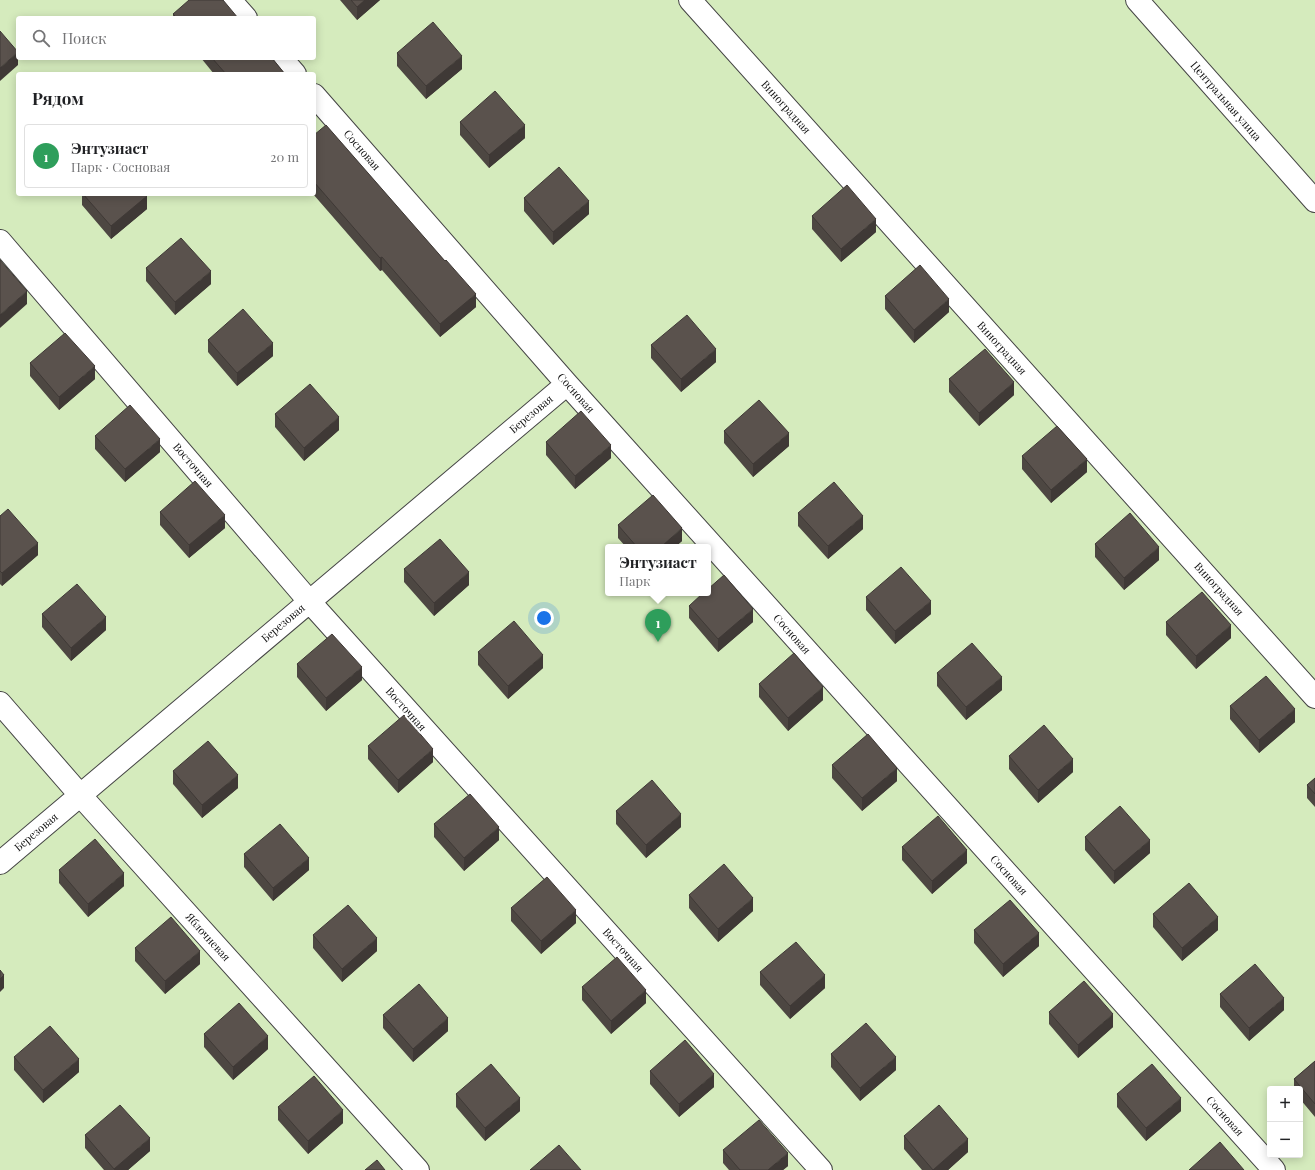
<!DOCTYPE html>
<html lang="ru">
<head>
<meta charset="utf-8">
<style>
  :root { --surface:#fff; --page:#f2f2f2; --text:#202124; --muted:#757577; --line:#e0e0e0; --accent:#c4262e }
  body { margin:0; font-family:"Playfair Display",serif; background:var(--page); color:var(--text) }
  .controls { position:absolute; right:12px; bottom:12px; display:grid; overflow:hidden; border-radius:4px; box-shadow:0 2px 10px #0003 }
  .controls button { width:36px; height:36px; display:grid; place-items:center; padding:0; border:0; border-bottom:1px solid var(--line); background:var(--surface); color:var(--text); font:20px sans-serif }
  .you { position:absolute; left:544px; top:618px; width:14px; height:14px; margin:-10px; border:3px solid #fff; border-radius:50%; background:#1a73e8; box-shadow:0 0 0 6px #1a73e833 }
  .badge { display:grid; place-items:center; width:26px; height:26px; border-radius:50%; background:var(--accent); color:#fff; font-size:13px; font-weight:700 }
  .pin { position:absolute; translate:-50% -33px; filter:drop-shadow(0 1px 2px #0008) }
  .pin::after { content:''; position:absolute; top:21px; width:14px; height:12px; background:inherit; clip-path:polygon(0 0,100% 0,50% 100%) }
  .popup { position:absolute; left:605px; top:544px; width:106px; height:52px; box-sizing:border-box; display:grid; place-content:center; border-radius:4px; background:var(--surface); filter:drop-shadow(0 1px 3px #0005); font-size:13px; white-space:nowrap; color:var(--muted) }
  .popup b { font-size:15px; color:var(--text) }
  .popup::after { content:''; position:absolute; left:50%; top:100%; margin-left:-8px; border:8px solid transparent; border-top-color:var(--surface) }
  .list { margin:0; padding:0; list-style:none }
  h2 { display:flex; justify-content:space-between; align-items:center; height:52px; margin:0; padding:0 16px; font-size:17px }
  h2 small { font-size:13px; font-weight:400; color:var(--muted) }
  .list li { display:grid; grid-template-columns:26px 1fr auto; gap:12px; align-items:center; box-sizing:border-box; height:64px; margin:0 8px 8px; padding:0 8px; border:1px solid var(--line); border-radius:4px }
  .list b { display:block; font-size:15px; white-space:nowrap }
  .list p { margin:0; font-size:13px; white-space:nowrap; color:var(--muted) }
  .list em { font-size:13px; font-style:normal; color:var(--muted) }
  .icon { flex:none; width:22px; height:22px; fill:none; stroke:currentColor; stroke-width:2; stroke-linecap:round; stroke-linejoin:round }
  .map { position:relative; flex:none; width:1315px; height:1170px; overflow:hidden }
  .search { position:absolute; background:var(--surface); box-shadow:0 2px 10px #0003; left:16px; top:16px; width:300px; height:44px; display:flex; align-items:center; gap:10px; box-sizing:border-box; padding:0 14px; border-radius:4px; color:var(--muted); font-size:15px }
  .panel { position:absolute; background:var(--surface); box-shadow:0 2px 10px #0003; left:16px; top:72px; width:300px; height:124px; border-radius:4px }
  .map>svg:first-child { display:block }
  .green { fill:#d5ebbd; fill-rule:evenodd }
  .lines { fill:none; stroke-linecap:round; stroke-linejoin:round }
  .minor-casing { stroke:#444; stroke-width:24 }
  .minor { stroke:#fff; stroke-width:22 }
  .wall { fill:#4d4742 }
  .shaded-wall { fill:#3f3936 }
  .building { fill:#5a524d; stroke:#3f3936 }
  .labels { text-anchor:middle; stroke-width:4; stroke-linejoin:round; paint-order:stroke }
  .street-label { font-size:11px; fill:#111; stroke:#fff }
</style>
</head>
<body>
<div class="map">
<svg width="1315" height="1170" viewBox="0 0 1315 1170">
  <rect width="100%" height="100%" fill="#fffdf5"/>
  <path class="green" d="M 0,0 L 1315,0 L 1315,1170 L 0,1170 ZM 18,18 L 314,18 L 314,58 L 18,58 ZM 18,74 L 314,74 L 314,194 L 18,194 ZM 608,547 L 708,547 L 708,593 L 608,593 ZM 1270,1089 L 1300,1089 L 1300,1155 L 1270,1155 Z"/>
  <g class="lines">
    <g class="minor-casing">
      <path id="minor" d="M 230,0 L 246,18
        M 690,0 L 1315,697
        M 1137,0 L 1315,201
        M 281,58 L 295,74
        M 314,95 L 567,384 L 1274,1170
        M 0,241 L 309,601 L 821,1170
        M 0,703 L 80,795 L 418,1170
        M 0,863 L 567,384"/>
    </g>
    <use href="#minor" class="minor"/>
  </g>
  <path class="wall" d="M 340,0 L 380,0 L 357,20 Z
    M 173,14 L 238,18 L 173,18 Z
    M 397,53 L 462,69 L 426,99 L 397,66 Z
    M 201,58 L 272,58 L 285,74 L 214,74 Z
    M 18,119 L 18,134 L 17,133 L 17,120 Z
    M 460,122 L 525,138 L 489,168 L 460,135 Z
    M 314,135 L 445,261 L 476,307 L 440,337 L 382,270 L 380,271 L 313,194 L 314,194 Z
    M 82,194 L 145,194 L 147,209 L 111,239 L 82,205 Z
    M 524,198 L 589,214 L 553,245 L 524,211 Z
    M 812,216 L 876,232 L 841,262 L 812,229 Z
    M 146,268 L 211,284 L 175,315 L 146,281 Z
    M 885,296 L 949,312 L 914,343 L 885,309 Z
    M 208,340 L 273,356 L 237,386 L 208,352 Z
    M 651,345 L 716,362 L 681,392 L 651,358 Z
    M 30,363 L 95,379 L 59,410 L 30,376 Z
    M 949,379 L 1014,395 L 979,426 L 949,392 Z
    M 275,414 L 339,430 L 304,461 L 275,427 Z
    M 724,431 L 789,446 L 753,477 L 724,443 Z
    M 95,436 L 160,452 L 125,482 L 95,449 Z
    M 546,442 L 611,458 L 575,489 L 546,455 Z
    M 1022,456 L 1087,472 L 1051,503 L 1022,469 Z
    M 160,512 L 225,528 L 189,558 L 160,525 Z
    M 798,513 L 863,529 L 828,559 L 798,526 Z
    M 0,516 L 38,555 L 2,586 L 0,584 Z
    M 618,525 L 682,541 L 675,547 L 626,547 L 618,538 Z
    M 1095,544 L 1159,560 L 1124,590 L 1095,557 Z
    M 404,569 L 469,585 L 434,616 L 404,582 Z
    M 866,597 L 931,614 L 895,644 L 866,610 Z
    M 689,606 L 753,622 L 718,652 L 689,618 Z
    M 42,614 L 106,630 L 71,661 L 42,627 Z
    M 1166,622 L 1231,638 L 1196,669 L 1166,635 Z
    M 478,652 L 543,668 L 508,699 L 478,665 Z
    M 297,664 L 362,680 L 326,711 L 297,677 Z
    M 937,673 L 1002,690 L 966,720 L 937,686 Z
    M 759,684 L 823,700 L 788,731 L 759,697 Z
    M 1230,706 L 1295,722 L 1259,753 L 1230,719 Z
    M 368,746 L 433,762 L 398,793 L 368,759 Z
    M 1009,756 L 1073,772 L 1038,803 L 1009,769 Z
    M 832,765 L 897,781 L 862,811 L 832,778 Z
    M 173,771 L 238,788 L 202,818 L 173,784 Z
    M 1315,778 L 1315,807 L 1307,798 L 1307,785 Z
    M 616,811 L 681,827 L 646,858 L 616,824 Z
    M 434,824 L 499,840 L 464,871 L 434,837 Z
    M 1085,837 L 1150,853 L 1114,884 L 1085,850 Z
    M 902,847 L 967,863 L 932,894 L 902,860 Z
    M 244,854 L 309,870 L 273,901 L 244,867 Z
    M 59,870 L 124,886 L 88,917 L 59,883 Z
    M 689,895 L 753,911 L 718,942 L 689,908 Z
    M 511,908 L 576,923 L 541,954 L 511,921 Z
    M 1153,914 L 1218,930 L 1182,961 L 1153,927 Z
    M 974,930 L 1039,946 L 1003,977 L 974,943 Z
    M 313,935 L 377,951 L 342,982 L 313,948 Z
    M 135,948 L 200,964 L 165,994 L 135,961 Z
    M 760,972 L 825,988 L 790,1019 L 760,985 Z
    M 582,987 L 646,1003 L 611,1034 L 582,1000 Z
    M 1220,994 L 1284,1010 L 1249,1041 L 1220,1007 Z
    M 1049,1012 L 1113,1027 L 1078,1058 L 1049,1024 Z
    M 383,1015 L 448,1031 L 413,1062 L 383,1028 Z
    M 204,1034 L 268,1049 L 233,1080 L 204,1047 Z
    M 831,1054 L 896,1070 L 860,1101 L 831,1067 Z
    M 14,1057 L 79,1072 L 43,1103 L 14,1070 Z
    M 1315,1061 L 1315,1117 L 1300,1099 L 1300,1089 L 1294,1089 L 1294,1079 Z
    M 650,1071 L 714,1087 L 679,1117 L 650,1084 Z
    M 456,1094 L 520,1111 L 485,1141 L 456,1107 Z
    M 1117,1094 L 1181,1111 L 1146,1141 L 1117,1107 Z
    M 278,1107 L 343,1123 L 308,1154 L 278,1120 Z
    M 85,1135 L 150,1151 L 128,1170 L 104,1170 L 85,1148 Z
    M 904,1136 L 968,1152 L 948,1170 L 922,1170 L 904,1149 Z
    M 723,1150 L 788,1166 L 783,1170 L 729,1170 L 723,1163 Z"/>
  <path class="shaded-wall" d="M 365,0 L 380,0 L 357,20 L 357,7 Z
    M 18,52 L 18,65 L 0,81 L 0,68 Z
    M 462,56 L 462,69 L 426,99 L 426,86 Z
    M 525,125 L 525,138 L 489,168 L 489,155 Z
    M 147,196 L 147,209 L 111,239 L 111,226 Z
    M 589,201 L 589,214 L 553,245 L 553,232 Z
    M 876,219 L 876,232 L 841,262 L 841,249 Z
    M 382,257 L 382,270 L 380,271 L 380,258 Z
    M 211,271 L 211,284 L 175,315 L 175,302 Z
    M 27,291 L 27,304 L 0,328 L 0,315 Z
    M 476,294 L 476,307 L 440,337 L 440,324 Z
    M 949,299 L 949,312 L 914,343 L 914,330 Z
    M 273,343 L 273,356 L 237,386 L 237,373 Z
    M 716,349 L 716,362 L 681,392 L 681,379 Z
    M 95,366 L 95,379 L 59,410 L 59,397 Z
    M 1014,382 L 1014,395 L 979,426 L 979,413 Z
    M 339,417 L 339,430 L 304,461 L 304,448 Z
    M 789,433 L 789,446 L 753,477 L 753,464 Z
    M 160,439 L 160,452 L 125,482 L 125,469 Z
    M 611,445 L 611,458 L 575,489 L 575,476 Z
    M 1087,459 L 1087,472 L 1051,503 L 1051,490 Z
    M 225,515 L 225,528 L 189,558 L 189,545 Z
    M 863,516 L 863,529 L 828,559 L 828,546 Z
    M 682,528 L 682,541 L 675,547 L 661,547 Z
    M 38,543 L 38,555 L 2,586 L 2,573 Z
    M 1159,547 L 1159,560 L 1124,590 L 1124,578 Z
    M 469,572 L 469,585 L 434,616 L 434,603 Z
    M 931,601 L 931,614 L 895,644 L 895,631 Z
    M 753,609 L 753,622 L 718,652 L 718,639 Z
    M 106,617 L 106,630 L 71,661 L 71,648 Z
    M 1231,625 L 1231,638 L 1196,669 L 1196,656 Z
    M 543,655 L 543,668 L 508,699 L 508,686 Z
    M 362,667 L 362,680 L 326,711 L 326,698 Z
    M 1002,677 L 1002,690 L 966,720 L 966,707 Z
    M 823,687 L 823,700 L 788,731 L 788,718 Z
    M 1295,709 L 1295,722 L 1259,753 L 1259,740 Z
    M 433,749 L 433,762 L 398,793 L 398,780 Z
    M 1073,759 L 1073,772 L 1038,803 L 1038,790 Z
    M 897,768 L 897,781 L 862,811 L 862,798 Z
    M 238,775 L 238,788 L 202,818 L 202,805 Z
    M 681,814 L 681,827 L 646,858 L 646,845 Z
    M 499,827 L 499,840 L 464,871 L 464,858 Z
    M 1150,840 L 1150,853 L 1114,884 L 1114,871 Z
    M 967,850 L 967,863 L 932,894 L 932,881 Z
    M 309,858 L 309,870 L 273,901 L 273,888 Z
    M 124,873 L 124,886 L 88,917 L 88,904 Z
    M 753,898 L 753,911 L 718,942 L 718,929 Z
    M 576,910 L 576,923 L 541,954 L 541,941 Z
    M 1218,917 L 1218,930 L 1182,961 L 1182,948 Z
    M 1039,933 L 1039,946 L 1003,977 L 1003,964 Z
    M 377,938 L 377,951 L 342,982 L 342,969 Z
    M 200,951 L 200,964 L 165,994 L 165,981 Z
    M 4,975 L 4,988 L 0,992 L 0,979 Z
    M 825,975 L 825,988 L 790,1019 L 790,1006 Z
    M 646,990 L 646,1003 L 611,1034 L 611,1021 Z
    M 1284,998 L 1284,1010 L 1249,1041 L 1249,1028 Z
    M 1113,1014 L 1113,1027 L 1078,1058 L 1078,1045 Z
    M 448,1018 L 448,1031 L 413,1062 L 413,1049 Z
    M 268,1036 L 268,1049 L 233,1080 L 233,1067 Z
    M 896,1057 L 896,1070 L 860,1101 L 860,1088 Z
    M 79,1059 L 79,1072 L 43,1103 L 43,1090 Z
    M 714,1074 L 714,1087 L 679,1117 L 679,1104 Z
    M 520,1098 L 520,1111 L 485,1141 L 485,1128 Z
    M 1181,1098 L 1181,1111 L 1146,1141 L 1146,1128 Z
    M 343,1110 L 343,1123 L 308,1154 L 308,1141 Z
    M 150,1138 L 150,1151 L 128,1170 L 114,1170 L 114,1169 Z
    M 968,1139 L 968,1152 L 948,1170 L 933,1170 Z
    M 788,1153 L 788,1166 L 783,1170 L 768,1170 Z"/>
  <path class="building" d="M 189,0 L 223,0 L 238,18 L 177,18 L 173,14 Z
    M 351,0 L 365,0 L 357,7 Z
    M 433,22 L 462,56 L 426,86 L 397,53 Z
    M 0,31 L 18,52 L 0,68 Z
    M 212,58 L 272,58 L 285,74 L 226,74 Z
    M 495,91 L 525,125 L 489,155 L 460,122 Z
    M 326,125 L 445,261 L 446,260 L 476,294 L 440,324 L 382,257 L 380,258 L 314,182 L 314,135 Z
    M 559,167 L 589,201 L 553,232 L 524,198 Z
    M 847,185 L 876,219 L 841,249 L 812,216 Z
    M 83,194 L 145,194 L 147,196 L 111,226 Z
    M 181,238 L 211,271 L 175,302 L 146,268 Z
    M 0,260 L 27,291 L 0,315 Z
    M 920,265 L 949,299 L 914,330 L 885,296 Z
    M 243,309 L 273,343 L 237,373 L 208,340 Z
    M 687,315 L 716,349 L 681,379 L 651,345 Z
    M 65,333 L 95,366 L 59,397 L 30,363 Z
    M 985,349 L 1014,382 L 979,413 L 949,379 Z
    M 310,384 L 339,417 L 304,448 L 275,414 Z
    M 759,400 L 789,433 L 753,464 L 724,431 Z
    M 130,405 L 160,439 L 125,469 L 95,436 Z
    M 581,411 L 611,445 L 575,476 L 546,442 Z
    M 1057,426 L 1087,459 L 1051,490 L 1022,456 Z
    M 195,481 L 225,515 L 189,545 L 160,512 Z
    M 834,482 L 863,516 L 828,546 L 798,513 Z
    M 653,495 L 682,528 L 661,547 L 637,547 L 618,525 Z
    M 8,509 L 38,543 L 2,573 L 0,571 L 0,516 Z
    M 1130,513 L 1159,547 L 1124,578 L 1095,544 Z
    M 440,539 L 469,572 L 434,603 L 404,569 Z
    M 901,567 L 931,601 L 895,631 L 866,597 Z
    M 724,575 L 753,609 L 718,639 L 689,606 L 703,593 L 708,593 L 708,589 Z
    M 77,584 L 106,617 L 71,648 L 42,614 Z
    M 1202,592 L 1231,625 L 1196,656 L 1166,622 Z
    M 514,621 L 543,655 L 508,686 L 478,652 Z
    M 332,634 L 362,667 L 326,698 L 297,664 Z
    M 972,643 L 1002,677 L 966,707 L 937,673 Z
    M 794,653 L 823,687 L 788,718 L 759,684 Z
    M 1266,676 L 1295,709 L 1259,740 L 1230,706 Z
    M 404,715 L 433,749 L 398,780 L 368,746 Z
    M 1044,725 L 1073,759 L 1038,790 L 1009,756 Z
    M 868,734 L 897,768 L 862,798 L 832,765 Z
    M 208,741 L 238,775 L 202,805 L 173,771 Z
    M 1315,778 L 1315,794 L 1307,785 Z
    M 652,780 L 681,814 L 646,845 L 616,811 Z
    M 470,794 L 499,827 L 464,858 L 434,824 Z
    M 1120,806 L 1150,840 L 1114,871 L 1085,837 Z
    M 938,816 L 967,850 L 932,881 L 902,847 Z
    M 280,824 L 309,858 L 273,888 L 244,854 Z
    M 95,839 L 124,873 L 88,904 L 59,870 Z
    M 724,864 L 753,898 L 718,929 L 689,895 Z
    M 547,877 L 576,910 L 541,941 L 511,908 Z
    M 1189,883 L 1218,917 L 1182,948 L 1153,914 Z
    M 1010,900 L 1039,933 L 1003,964 L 974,930 Z
    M 348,905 L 377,938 L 342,969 L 313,935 Z
    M 171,917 L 200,951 L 165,981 L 135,948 Z
    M 796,942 L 825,975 L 790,1006 L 760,972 Z
    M 617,957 L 646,990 L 611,1021 L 582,987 Z
    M 1255,964 L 1284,998 L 1249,1028 L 1220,994 Z
    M 0,970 L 4,975 L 0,979 Z
    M 1084,981 L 1113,1014 L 1078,1045 L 1049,1012 Z
    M 419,984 L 448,1018 L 413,1049 L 383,1015 Z
    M 239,1003 L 268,1036 L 233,1067 L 204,1034 Z
    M 866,1023 L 896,1057 L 860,1088 L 831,1054 Z
    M 50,1026 L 79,1059 L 43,1090 L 14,1057 Z
    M 685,1040 L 714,1074 L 679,1104 L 650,1071 Z
    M 1315,1061 L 1315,1104 L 1294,1079 Z
    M 491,1064 L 520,1098 L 485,1128 L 456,1094 Z
    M 1152,1064 L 1181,1098 L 1146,1128 L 1117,1094 Z
    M 314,1076 L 343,1110 L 308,1141 L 278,1107 Z
    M 120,1105 L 150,1138 L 114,1169 L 85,1135 Z
    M 939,1105 L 968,1139 L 933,1170 L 904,1136 Z
    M 759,1120 L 788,1153 L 768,1170 L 740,1170 L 723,1150 Z
    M 1220,1142 L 1244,1170 L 1189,1170 Z
    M 559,1145 L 581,1170 L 530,1170 Z
    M 377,1160 L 385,1170 L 365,1170 Z"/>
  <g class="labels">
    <g class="street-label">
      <text transform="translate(1226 101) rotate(49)" y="4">Центральная улица</text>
      <text transform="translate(786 107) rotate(48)" y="4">Виноградная</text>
      <text transform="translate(362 150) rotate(49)" y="4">Сосновая</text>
      <text transform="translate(1002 348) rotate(48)" y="4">Виноградная</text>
      <text transform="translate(576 393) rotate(48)" y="4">Сосновая</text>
      <text transform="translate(531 414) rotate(-40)" y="4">Березовая</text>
      <text transform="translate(193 465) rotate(49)" y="4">Восточная</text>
      <text transform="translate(1219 589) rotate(48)" y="4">Виноградная</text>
      <text transform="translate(283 623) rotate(-40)" y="4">Березовая</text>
      <text transform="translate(792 634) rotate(48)" y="4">Сосновая</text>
      <text transform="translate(406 709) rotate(48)" y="4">Восточная</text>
      <text transform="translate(36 832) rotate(-40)" y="4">Березовая</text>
      <text transform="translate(1009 875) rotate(48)" y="4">Сосновая</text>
      <text transform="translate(208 937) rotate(48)" y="4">Яблочневая</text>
      <text transform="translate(623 950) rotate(48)" y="4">Восточная</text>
      <text transform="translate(1225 1116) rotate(48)" y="4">Сосновая</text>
    </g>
  </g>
</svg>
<div class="controls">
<button>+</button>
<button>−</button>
</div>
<div class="you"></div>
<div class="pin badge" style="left:658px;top:642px;background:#2e9e5b">1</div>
<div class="popup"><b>Энтузиаст</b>Парк</div>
<div class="search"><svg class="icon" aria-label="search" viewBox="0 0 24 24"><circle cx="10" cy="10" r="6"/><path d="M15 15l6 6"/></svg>Поиск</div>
<section class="panel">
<h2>Рядом<small></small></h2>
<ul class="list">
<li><span class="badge" style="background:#2e9e5b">1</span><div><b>Энтузиаст</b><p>Парк · Сосновая</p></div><em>20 m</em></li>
</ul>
</section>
</div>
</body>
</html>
